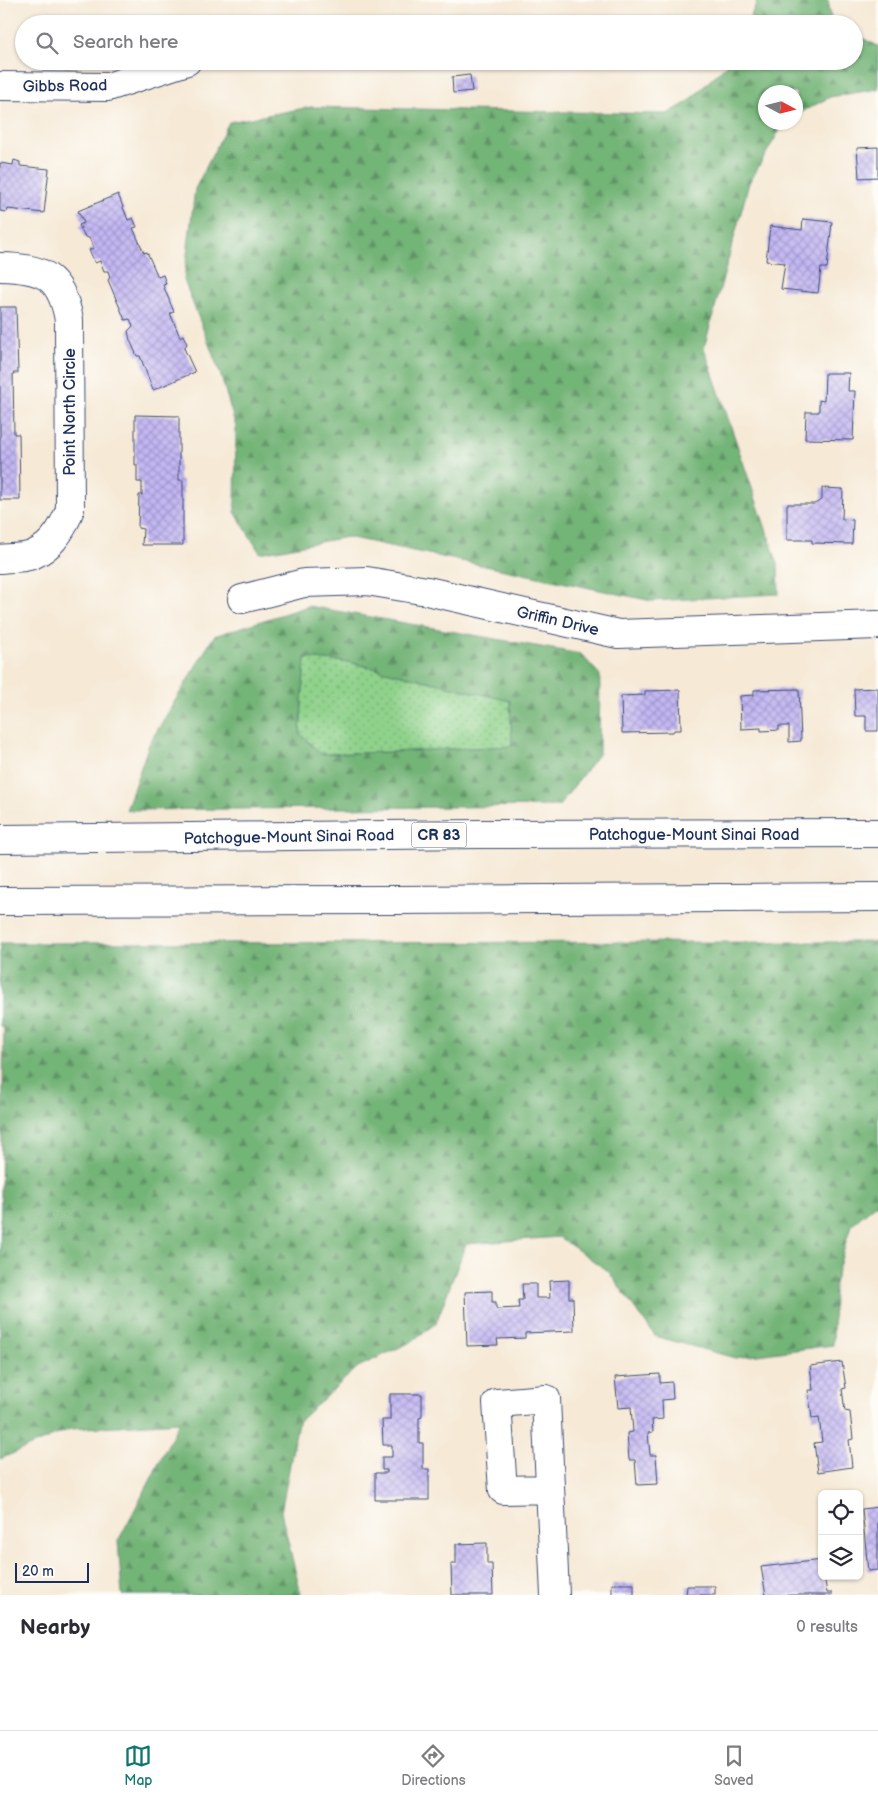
<!DOCTYPE html>
<html lang="en">
<head>
<meta charset="utf-8">
<style>
  :root { --surface:#fff; --page:#f7f7f7; --text:#2b2b33; --muted:#7c7c81; --line:#e1e1e2; --accent:#0f766e }
  body { margin:0; font-family:"Balsamiq Sans",sans-serif; background:var(--page); color:var(--text) }
  .controls { position:absolute; right:15px; bottom:15px; display:grid; overflow:hidden; border-radius:8px; box-shadow:0 1px 4px #0004 }
  .controls button { width:45px; height:45px; display:grid; place-items:center; padding:0; border:0; border-bottom:1px solid var(--line); background:var(--surface); color:var(--text); font:25px sans-serif }
  .compass { position:absolute; left:758px; top:85px; width:45px; height:45px; border-radius:50%; background:var(--surface); box-shadow:0 1px 4px #0004; rotate:97deg }
  .scale { position:absolute; left:15px; bottom:12px; width:74px; box-sizing:border-box; padding-left:5px; border:2px solid #1b2f5e; border-top:0; font-size:14px; line-height:18px; white-space:nowrap; color:#1b2f5e; -webkit-text-stroke:4px #fdfcf7; paint-order:stroke }
  .list { margin:0; padding:0; list-style:none }
  h2 { display:flex; justify-content:space-between; align-items:center; height:65px; margin:0; padding:0 20px; font-size:21px }
  h2 small { font-size:16px; font-weight:400; color:var(--muted) }
  .icon { flex:none; width:28px; height:28px; fill:none; stroke:currentColor; stroke-width:2; stroke-linecap:round; stroke-linejoin:round }
  .map { position:relative; flex:none; width:878px; height:1595px; overflow:hidden }
  .search { position:absolute; background:var(--surface); box-shadow:0 1px 4px #0004; left:15px; right:15px; top:15px; height:55px; display:flex; align-items:center; gap:12px; box-sizing:border-box; padding:0 18px; border-radius:28px; color:var(--muted); font-size:19px }
  .sheet { height:135px; background:var(--surface) }
  nav { display:flex; justify-content:space-around; align-items:center; box-sizing:border-box; height:70px; border-top:1px solid var(--line); background:var(--surface); font-size:14px; color:var(--muted) }
  nav a { display:grid; justify-items:center; gap:2px }
  nav .on { color:var(--accent) }
  .map>svg:first-child { display:block }
  .grass { fill:url(#grass-dots); stroke:#558074 }
  .forest { fill:url(#forest-firs); stroke:#47726a; fill-rule:evenodd }
  .building { fill:url(#building-cross-hatch) }
  .lines { fill:none; stroke-linecap:round; stroke-linejoin:round }
  .minor-casing { stroke:#3c4b70; stroke-width:30 }
  .trunk-casing { stroke:#3c4b70; stroke-width:30 }
  .minor { stroke:#fff; stroke-width:28 }
  .trunk { stroke:#fff; stroke-width:28 }
  .labels { text-anchor:middle; stroke-width:4.5; stroke-linejoin:round; paint-order:stroke }
  .shield { fill:#fdfcf7; stroke:#5f6c8c; stroke-width:1 }
  .shield-label { font-size:15px; font-weight:bold; fill:#1b2f5e }
  .street-label { font-size:16px; fill:#1b2f5e; stroke:#fdfcf7 }
</style>
</head>
<body>
<div class="map">
<svg width="878" height="1595" viewBox="0 0 878 1595">
  <defs>
    <pattern id="grass-dots" width="8" height="8" patternUnits="userSpaceOnUse" patternTransform="scale(1.25)"><rect width="8" height="8" fill="#8fd28b"/><path d="M2 2h.1M6 6h.1" fill="none" stroke="#74ab75" stroke-width="1.8" stroke-linecap="round"/></pattern>
    <pattern id="forest-firs" width="22" height="20" patternUnits="userSpaceOnUse" patternTransform="scale(1.25)"><rect width="22" height="20" fill="#73b477"/><path d="M5 1l3.5 6h-7zM16 11l3.5 6h-7z" fill="#5e9365"/></pattern>
    <pattern id="building-cross-hatch" width="8" height="8" patternUnits="userSpaceOnUse" patternTransform="scale(1.25)"><rect width="8" height="8" fill="#c3b7f3"/><path d="M0 0l8 8M0 8l8-8" fill="none" stroke="#9e95c8"/></pattern>
  </defs>
  <rect width="100%" height="100%" fill="#fdfcf7"/>
  <filter id="ink" filterUnits="userSpaceOnUse"><feTurbulence type="fractalNoise" baseFrequency=".02" numOctaves="2"/><feDisplacementMap in="SourceGraphic" scale="10" xChannelSelector="R" yChannelSelector="G"/><feConvolveMatrix kernelMatrix="1 2 1 2 8 2 1 2 1" color-interpolation-filters="sRGB"/></filter>
  <filter id="wash" filterUnits="userSpaceOnUse"><feTurbulence type="fractalNoise" baseFrequency=".0096" numOctaves="4" result="noise"/><feDisplacementMap in="SourceGraphic" scale="20" xChannelSelector="R" yChannelSelector="G"/><feGaussianBlur stdDeviation="1.12" result="paint"/><feColorMatrix in="noise" values="0 0 0 0 0 0 0 0 0 0 0 0 0 0 0 0 0 1.4 0 .05"/><feComposite in="paint" operator="in"/></filter>
  <g filter="url(#wash)">
    <rect width="100%" height="100%" fill="#f6e9d6"/>
    <path class="grass" d="M 305,658 L 348,662 L 510,701 L 512,746 L 391,752 L 321,754 L 300,734 Z"/>
    <path class="forest" d="M 758,0 L 828,0 L 832,24 L 747,24 Z
      M 854,34 L 878,46 L 878,89 L 830,97 L 796,115 L 796,92 L 766,92 L 766,122 L 784,123 L 749,183 L 704,348 L 778,564 L 779,594 L 652,601 L 347,537 L 260,553 L 235,512 L 236,427 L 220,373 L 184,280 L 195,189 L 229,122 L 311,107 L 667,114 L 688,102 L 730,61 L 854,61 Z
      M 308,606 L 581,654 L 600,675 L 599,753 L 559,806 L 126,810 L 149,744 L 214,636 ZM 305,658 L 348,662 L 510,701 L 512,746 L 391,752 L 321,754 L 300,734 Z
      M 878,942 L 878,1203 L 851,1225 L 834,1284 L 833,1345 L 735,1358 L 655,1336 L 608,1271 L 559,1237 L 466,1244 L 436,1323 L 411,1342 L 358,1367 L 298,1422 L 281,1512 L 301,1595 L 122,1595 L 118,1541 L 150,1481 L 179,1422 L 70,1429 L 0,1459 L 0,1261 L 4,1027 L 0,1026 L 0,943 Z"/>
    <g id="blocks">
      <path class="building" d="M 470,75 L 472,91 L 453,93 L 452,77 Z
        M 878,147 L 878,177 L 859,178 L 857,148 Z
        M 14,160 L 20,162 L 20,166 L 49,169 L 44,213 L 8,209 L 7,212 L 0,211 L 0,163 L 13,165 Z
        M 118,194 L 128,220 L 133,218 L 137,227 L 133,228 L 144,253 L 147,252 L 158,277 L 163,275 L 166,284 L 163,285 L 174,312 L 170,313 L 180,337 L 183,335 L 187,344 L 184,348 L 195,372 L 153,390 L 140,356 L 137,356 L 130,340 L 128,331 L 133,326 L 130,319 L 125,320 L 108,280 L 110,277 L 108,271 L 104,271 L 100,261 L 95,263 L 89,250 L 94,248 L 89,238 L 85,237 L 79,225 L 84,223 L 78,211 Z
        M 803,219 L 832,222 L 827,268 L 821,268 L 818,293 L 781,289 L 785,263 L 766,261 L 770,226 L 802,230 Z
        M 0,307 L 16,307 L 18,373 L 13,373 L 14,434 L 19,434 L 20,500 L 0,500 Z
        M 825,373 L 849,373 L 848,391 L 855,391 L 853,440 L 805,439 L 806,412 L 819,412 L 819,400 L 824,401 Z
        M 135,415 L 179,416 L 179,480 L 183,480 L 183,545 L 142,545 L 143,529 L 138,528 L 139,495 L 142,495 L 142,482 L 137,482 L 137,465 L 135,465 Z
        M 822,488 L 843,489 L 842,519 L 853,520 L 852,544 L 812,543 L 812,540 L 787,540 L 787,504 L 814,504 L 822,500 Z
        M 878,688 L 878,731 L 866,731 L 866,716 L 855,716 L 854,689 Z
        M 799,689 L 801,741 L 789,742 L 789,726 L 779,726 L 779,730 L 761,731 L 761,728 L 741,729 L 740,696 L 754,695 L 754,690 Z
        M 680,690 L 681,730 L 674,730 L 673,732 L 622,733 L 621,696 L 645,695 L 645,691 Z
        M 569,1280 L 569,1298 L 573,1298 L 574,1331 L 525,1333 L 525,1338 L 497,1339 L 498,1345 L 467,1346 L 465,1292 L 492,1291 L 492,1302 L 496,1302 L 496,1309 L 519,1308 L 518,1300 L 523,1300 L 522,1284 L 536,1284 L 536,1298 L 550,1298 L 549,1281 Z
        M 842,1362 L 846,1388 L 842,1389 L 845,1411 L 850,1412 L 853,1439 L 849,1440 L 852,1467 L 818,1472 L 814,1443 L 822,1442 L 819,1417 L 812,1418 L 808,1390 L 813,1390 L 810,1366 Z
        M 660,1374 L 660,1383 L 672,1382 L 673,1399 L 662,1400 L 663,1419 L 652,1420 L 653,1432 L 648,1433 L 650,1455 L 656,1455 L 658,1484 L 637,1485 L 635,1460 L 629,1460 L 627,1433 L 633,1432 L 631,1407 L 618,1408 L 615,1377 Z
        M 390,1394 L 422,1394 L 422,1417 L 419,1418 L 419,1443 L 423,1443 L 423,1469 L 429,1469 L 429,1500 L 375,1500 L 375,1473 L 387,1473 L 387,1470 L 382,1470 L 382,1457 L 392,1457 L 392,1445 L 383,1445 L 382,1420 L 390,1420 Z
        M 878,1507 L 878,1570 L 868,1571 L 862,1509 Z
        M 487,1543 L 487,1564 L 492,1564 L 493,1595 L 452,1595 L 451,1564 L 456,1564 L 456,1544 Z
        M 822,1560 L 822,1576 L 824,1576 L 827,1593 L 832,1593 L 832,1595 L 766,1595 L 761,1567 Z
        M 612,1584 L 634,1584 L 634,1595 L 612,1595 Z
        M 687,1586 L 715,1586 L 715,1595 L 686,1595 Z"/>
    </g>
  </g>
  <g filter="url(#ink)">
    <use href="#blocks" fill-opacity="0" stroke="#3c4b70" stroke-width="1"/>
    <g class="lines">
      <g class="minor-casing">
        <path id="minor" d="M 0,86 L 108,87 L 187,61
          M 0,267 C 43,268 61,275 69,320 L 70,509 C 63,530 48,553 24,557 C 16,558 8,558 0,559
          M 242,599 L 304,583 L 367,581 L 427,591 L 618,634 L 878,625
          M 550,1489 L 503,1490 L 497,1403 L 546,1399 L 555,1595"/>
      </g>
      <g class="trunk-casing">
        <path id="trunk" d="M 0,839 L 478,834 L 878,833
          M 0,901 L 396,900 L 878,897"/>
      </g>
      <use href="#minor" class="minor"/>
      <use href="#trunk" class="trunk"/>
    </g>
  </g>
  <g class="labels">
    <rect class="shield" x="411.5" y="822.5" width="55" height="25" rx="4"/>
    <g class="shield-label">
      <text x="439" y="840">CR 83</text>
    </g>
    <g class="street-label">
      <text transform="translate(65 85) rotate(-1)" y="6">Gibbs Road</text>
      <text transform="translate(69 412) rotate(-90)" y="6">Point North Circle</text>
      <text transform="translate(558 620) rotate(13)" y="6">Griffin Drive</text>
      <text x="694" y="840">Patchogue-Mount Sinai Road</text>
      <text transform="translate(289 836) rotate(-1)" y="6">Patchogue-Mount Sinai Road</text>
    </g>
  </g>
</svg>
<div class="controls">
<button><svg class="icon" aria-label="locate" viewBox="0 0 24 24"><circle cx="12" cy="12" r="6"/><path d="M12 2v4M12 18v4M2 12h4M18 12h4"/></svg></button>
<button><svg class="icon" aria-label="layers" viewBox="0 0 24 24"><path d="M12 4l9 5-9 5-9-5zM3 14l9 5 9-5"/></svg></button>
</div>
<svg class="compass" viewBox="-18 -18 36 36"><path d="M0-13l5 13h-10z" fill="#e53935"/><path d="M0 13l5-13h-10z" fill="#7c7c81"/></svg>
<div class="scale">20 m</div>
<div class="search"><svg class="icon" aria-label="search" viewBox="0 0 24 24"><circle cx="10" cy="10" r="6"/><path d="M15 15l6 6"/></svg>Search here</div>
</div>
<section class="sheet">
<h2>Nearby<small>0 results</small></h2>
<ul class="list">
</ul>
</section>
<nav>
<a class="on"><svg class="icon" aria-label="map" viewBox="0 0 24 24"><path d="M3 6l6-2 6 2 6-2v14l-6 2-6-2-6 2zM9 4v14M15 6v14"/></svg>Map</a>
<a><svg class="icon" aria-label="directions" viewBox="0 0 24 24"><path d="M12 3l9 9-9 9-9-9zM9 14v-3h6M13 9l2 2-2 2"/></svg>Directions</a>
<a><svg class="icon" aria-label="saved" viewBox="0 0 24 24"><path d="M7 4h10v16l-5-4-5 4z"/></svg>Saved</a>
</nav>
</body>
</html>
